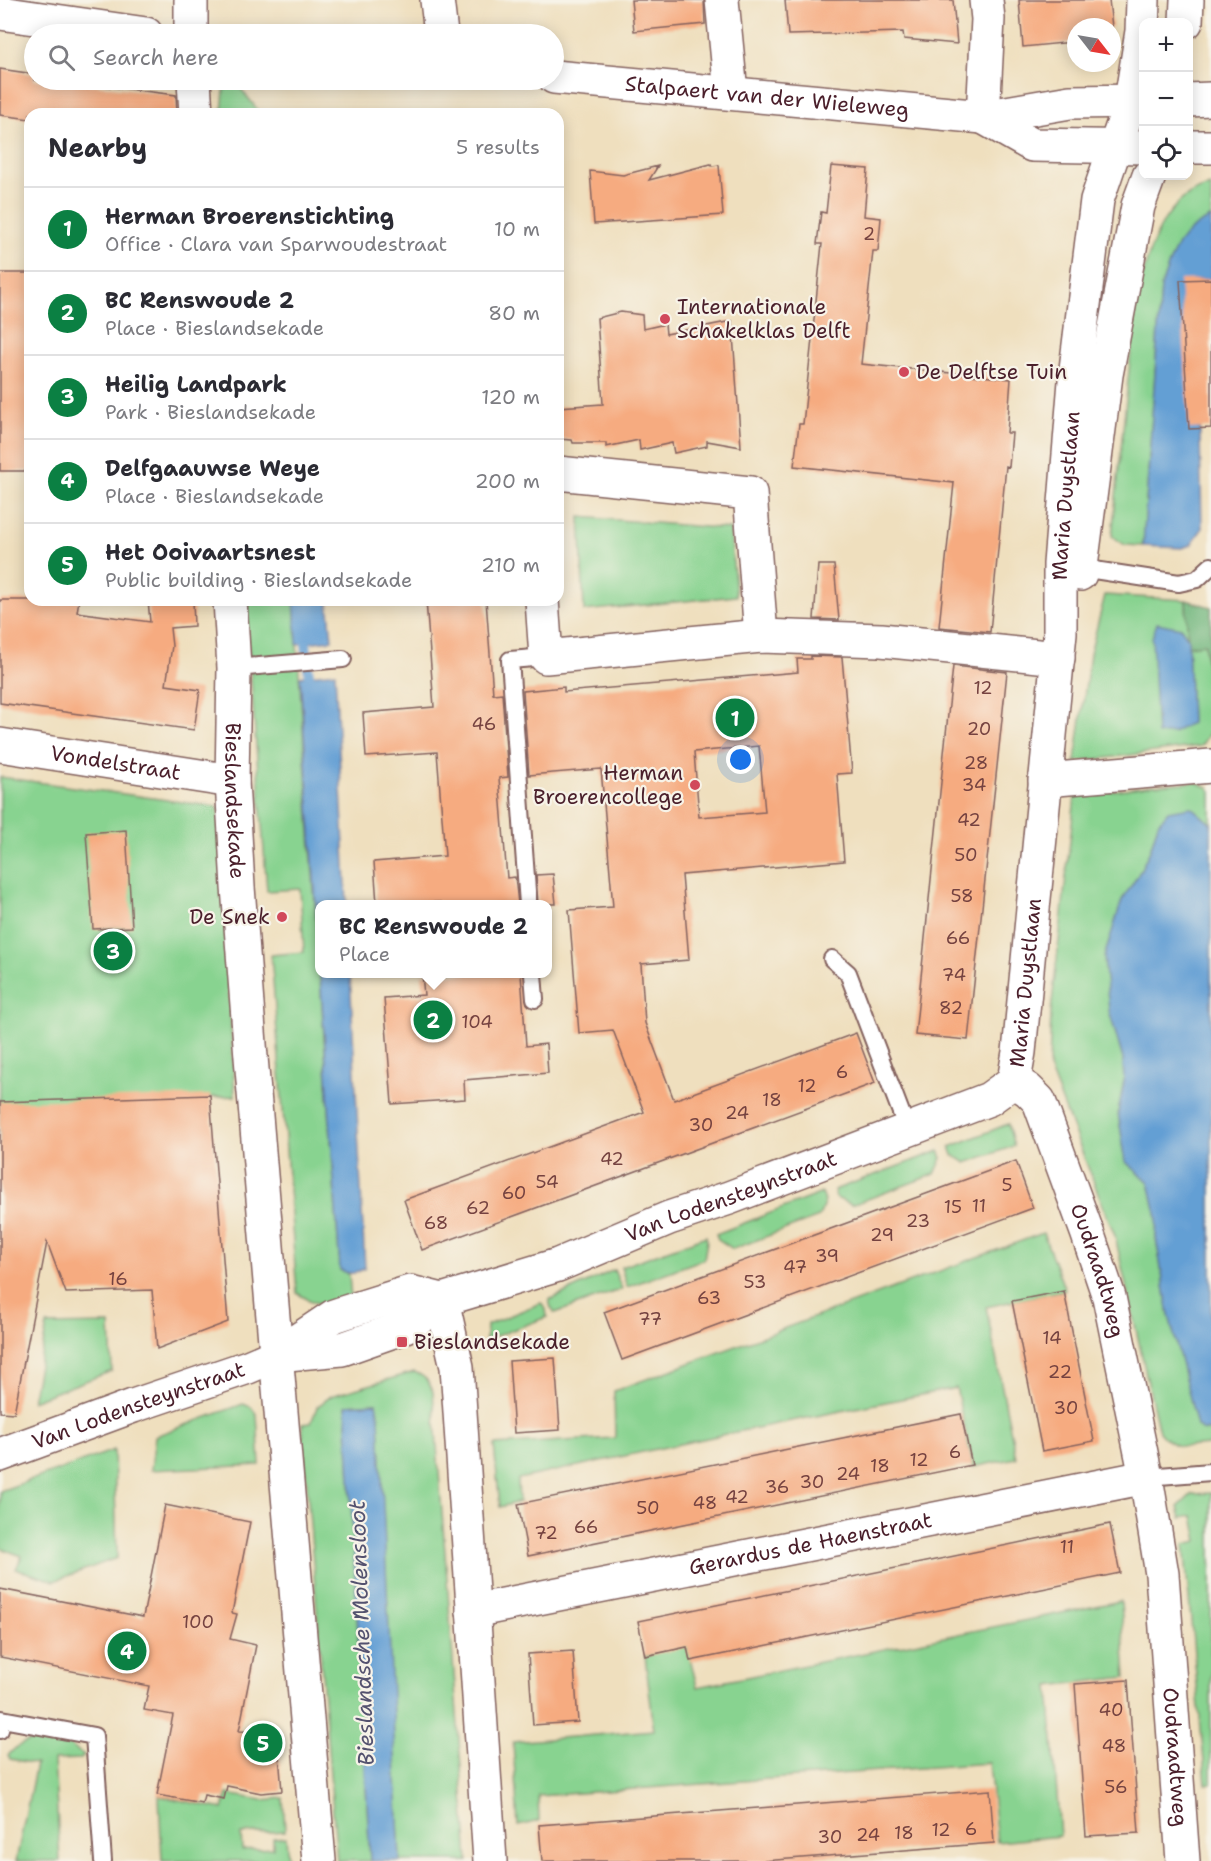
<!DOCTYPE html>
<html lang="en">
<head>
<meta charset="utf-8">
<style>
  :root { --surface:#fff; --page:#f7f7f7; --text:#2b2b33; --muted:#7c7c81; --line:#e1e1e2; --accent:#0b8043 }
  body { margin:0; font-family:"Shantell Sans",sans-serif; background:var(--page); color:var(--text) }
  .controls { position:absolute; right:18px; top:18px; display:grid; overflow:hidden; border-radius:12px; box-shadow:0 3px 15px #0003 }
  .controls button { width:54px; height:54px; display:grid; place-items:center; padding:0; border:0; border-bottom:2px solid var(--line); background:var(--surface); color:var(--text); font:30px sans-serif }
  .compass { position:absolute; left:1067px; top:18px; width:54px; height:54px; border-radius:50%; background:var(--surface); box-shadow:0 3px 15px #0003; rotate:121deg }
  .you { position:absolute; left:741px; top:760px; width:21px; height:21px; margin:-15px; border:4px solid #fff; border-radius:50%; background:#1a73e8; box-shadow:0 0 0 9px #1a73e833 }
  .badge { display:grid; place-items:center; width:39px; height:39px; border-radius:50%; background:var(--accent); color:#fff; font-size:20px; font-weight:700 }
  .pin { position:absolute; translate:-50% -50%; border:3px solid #fff; box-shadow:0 2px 6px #0006 }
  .popup { position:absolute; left:315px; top:900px; width:237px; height:78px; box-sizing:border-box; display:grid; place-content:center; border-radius:12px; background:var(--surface); filter:drop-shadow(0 2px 4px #0005); font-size:20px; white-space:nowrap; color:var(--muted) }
  .popup b { font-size:22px; color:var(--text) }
  .popup::after { content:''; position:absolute; left:50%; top:100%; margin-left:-12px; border:12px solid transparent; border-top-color:var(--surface) }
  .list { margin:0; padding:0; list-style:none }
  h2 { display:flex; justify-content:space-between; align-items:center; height:78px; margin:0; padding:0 24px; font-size:26px }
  h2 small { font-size:20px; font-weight:400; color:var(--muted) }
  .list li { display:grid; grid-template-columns:39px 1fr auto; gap:18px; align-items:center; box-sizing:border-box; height:84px; padding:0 24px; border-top:2px solid var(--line) }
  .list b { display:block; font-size:22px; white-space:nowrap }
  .list p { margin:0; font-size:20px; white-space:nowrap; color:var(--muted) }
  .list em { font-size:20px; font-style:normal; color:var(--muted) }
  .icon { flex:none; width:33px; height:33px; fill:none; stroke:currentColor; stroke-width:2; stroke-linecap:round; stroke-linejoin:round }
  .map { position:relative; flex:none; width:1211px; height:1861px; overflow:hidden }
  .search { position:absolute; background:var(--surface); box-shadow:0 3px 15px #0003; left:24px; top:24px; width:540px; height:66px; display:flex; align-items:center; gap:15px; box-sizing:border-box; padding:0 21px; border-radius:33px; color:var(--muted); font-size:22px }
  .panel { position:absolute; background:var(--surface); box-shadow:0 3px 15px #0003; left:24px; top:108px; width:540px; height:498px; border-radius:18px }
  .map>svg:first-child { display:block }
  .green { fill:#88d390; stroke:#69795e; stroke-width:1.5 }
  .forest { fill:#6eb57a; stroke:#5c6a52; stroke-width:1.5 }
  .water { fill:#639fd4; stroke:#565f80; stroke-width:1.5 }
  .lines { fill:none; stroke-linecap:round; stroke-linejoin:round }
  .stream { stroke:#639fd4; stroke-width:10 }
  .building { fill:#f6ab80; fill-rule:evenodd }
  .lane-casing { stroke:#84625e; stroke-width:20 }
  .street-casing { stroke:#84625e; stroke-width:36 }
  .secondary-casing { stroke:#84625e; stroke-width:36 }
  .lane { stroke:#fff; stroke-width:16 }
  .street { stroke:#fff; stroke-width:33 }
  .secondary { stroke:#fff; stroke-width:33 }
  .poi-dot { fill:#d1495b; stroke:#f7f3e8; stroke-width:2 }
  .labels { text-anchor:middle; stroke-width:4.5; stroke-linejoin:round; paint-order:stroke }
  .number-label { font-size:18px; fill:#754240 }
  .street-label { font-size:21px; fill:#4a1f2b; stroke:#f7f3e8 }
  .poi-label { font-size:21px; fill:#4a1f2b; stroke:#f7f3e8; text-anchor:start }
  .water-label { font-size:22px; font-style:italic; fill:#54526f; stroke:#f7f3e8 }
</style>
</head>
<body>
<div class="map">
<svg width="1211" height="1861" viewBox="0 0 1211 1861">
  <rect width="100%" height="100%" fill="#f7f3e8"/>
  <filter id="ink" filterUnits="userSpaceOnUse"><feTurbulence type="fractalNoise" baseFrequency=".0167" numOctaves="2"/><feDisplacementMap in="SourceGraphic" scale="12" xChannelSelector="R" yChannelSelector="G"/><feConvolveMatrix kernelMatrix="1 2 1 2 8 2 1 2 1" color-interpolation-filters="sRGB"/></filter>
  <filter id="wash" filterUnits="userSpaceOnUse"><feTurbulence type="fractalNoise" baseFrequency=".008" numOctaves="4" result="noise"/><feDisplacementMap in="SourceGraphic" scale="24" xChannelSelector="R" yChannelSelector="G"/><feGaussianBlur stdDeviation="1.35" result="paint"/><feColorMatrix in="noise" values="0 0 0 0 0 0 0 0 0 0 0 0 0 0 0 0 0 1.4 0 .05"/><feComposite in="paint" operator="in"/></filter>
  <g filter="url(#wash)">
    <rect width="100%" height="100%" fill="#efdfbe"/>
    <path class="green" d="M 225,80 L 234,80 L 261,114 L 222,114 Z
      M 1211,186 L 1211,218 C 1178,233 1171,255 1161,287 L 1143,546 L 1125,545 L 1112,536 L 1136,302 C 1147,259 1159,196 1211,186 Z
      M 580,517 L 730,529 L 736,596 L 584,611 Z
      M 1105,595 L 1186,600 L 1188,638 L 1181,628 L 1191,723 L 1188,646 L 1205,644 L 1211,731 L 1201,746 L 1075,762 L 1090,654 Z
      M 245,600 L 294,600 L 340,1270 L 349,1274 L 351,1298 C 325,1306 320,1308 297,1293 L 271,955 L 304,952 L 300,889 L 267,891 Z
      M 0,777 L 218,807 L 235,1096 L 9,1108 L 0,1146 Z
      M 1195,782 L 1208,787 L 1211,791 L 1211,824 L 1191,807 L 1158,824 L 1150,851 L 1137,877 L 1122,900 L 1109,1010 L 1123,1059 L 1124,1081 L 1118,1113 L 1126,1162 L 1149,1182 L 1157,1218 L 1156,1238 L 1169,1315 L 1202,1430 L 1211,1431 L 1211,1445 C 1189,1446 1175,1452 1159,1432 L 1115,1236 L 1049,1068 L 1051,1012 L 1075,796 L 1154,785 Z
      M 1008,1124 L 1014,1146 L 966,1163 L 953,1155 L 950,1147 Z
      M 939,1151 L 942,1158 L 935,1174 L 852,1205 L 836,1198 L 834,1190 Z
      M 822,1193 L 825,1201 L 819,1217 L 733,1249 L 718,1239 L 716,1234 Z
      M 1043,1233 L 1065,1290 L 986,1307 L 1016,1458 L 973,1467 L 956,1388 L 726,1434 L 518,1479 L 519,1502 L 500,1507 L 494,1445 L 615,1438 L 614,1391 Z
      M 706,1236 L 707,1241 L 704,1259 L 627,1287 L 621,1267 Z
      M 614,1270 L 622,1289 L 555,1313 L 551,1308 L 549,1300 Z
      M 541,1303 L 546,1309 L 547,1317 L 486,1340 L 487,1325 Z
      M 110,1324 L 112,1371 L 32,1401 L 47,1325 Z
      M 414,1372 C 425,1376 429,1381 433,1392 L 468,1861 L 400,1861 L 376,1403 L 346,1405 L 370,1861 L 337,1861 L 302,1424 L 311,1423 L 317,1407 L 331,1396 Z
      M 243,1404 L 251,1407 L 257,1415 L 260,1465 L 151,1470 L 155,1436 Z
      M 114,1450 L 117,1558 L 54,1581 L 16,1569 L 22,1556 L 0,1548 L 0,1491 Z
      M 1211,1493 L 1211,1784 L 1206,1784 L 1184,1544 L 1198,1541 L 1193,1516 L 1181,1518 L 1178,1507 L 1192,1494 Z
      M 1121,1601 L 1126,1677 L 1049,1686 L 1060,1836 L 997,1842 L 989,1763 L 538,1796 L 539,1821 L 518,1826 L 513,1742 L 654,1730 L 645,1656 L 687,1645 L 697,1687 Z
      M 42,1738 L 66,1743 L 84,1755 L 81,1759 L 54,1760 L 60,1861 L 16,1861 L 36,1764 L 10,1759 L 8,1756 C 16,1744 28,1741 42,1738 Z
      M 227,1794 L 262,1800 L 283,1798 L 285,1831 L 241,1834 L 242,1850 L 273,1848 L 273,1838 L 286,1837 L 288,1861 L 162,1861 L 159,1796 L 223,1809 Z"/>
    <path class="forest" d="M 1186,600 L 1211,607 L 1211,665 L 1207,666 L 1205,644 L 1188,646 Z"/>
    <path class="water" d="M 1211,218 L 1211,279 L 1194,280 L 1199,387 L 1202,529 L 1191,545 L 1182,548 L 1143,546 L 1161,287 C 1172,254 1177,233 1211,218 Z
      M 294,600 L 328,600 L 332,640 L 297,644 Z
      M 1157,623 L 1181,628 L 1188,638 L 1191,723 L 1173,733 L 1157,735 L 1152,638 Z
      M 335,672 L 347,904 L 319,904 L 319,951 L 300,676 Z
      M 1191,807 L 1211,824 L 1211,1431 L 1202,1430 L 1197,1426 L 1169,1315 L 1156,1238 L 1157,1218 L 1149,1182 L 1126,1162 L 1118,1113 L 1124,1081 L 1123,1059 L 1109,1010 L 1104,957 L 1122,900 L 1137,877 L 1150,851 L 1158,824 L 1168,811 Z
      M 320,974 L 350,974 L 365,1268 C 355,1274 350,1275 340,1270 Z
      M 376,1403 L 379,1418 L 400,1861 L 370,1861 L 346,1405 Z"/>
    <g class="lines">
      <path class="stream" d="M 305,630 L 310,689"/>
    </g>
    <g id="blocks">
      <path class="building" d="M 631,0 L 704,0 L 705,24 L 634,31 Z
        M 785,0 L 953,0 L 957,44 L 904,39 L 903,32 L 788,35 Z
        M 1019,0 L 1109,0 L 1112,27 L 1076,27 L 1076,49 L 1073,49 L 1073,42 L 1023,47 Z
        M 0,69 L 34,74 L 34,80 L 54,80 L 176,95 L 177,114 L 30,114 L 30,119 L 0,115 Z
        M 711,164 L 712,166 L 719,165 L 723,215 L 594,224 L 590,171 L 623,175 L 658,166 L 649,180 Z
        M 831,166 L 868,169 L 864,216 L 881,218 L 878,251 L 873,251 L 861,364 L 1011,379 L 1007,433 L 1012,433 L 1009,467 L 1006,466 L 990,632 L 939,627 L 954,483 L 794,466 L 799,424 L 803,424 L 822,244 L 817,244 L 821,212 L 826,213 Z
        M 0,273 L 30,273 L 30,471 L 0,471 Z
        M 1211,279 L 1211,428 L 1189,429 L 1180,280 Z
        M 621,312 L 642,315 L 643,329 L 665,324 L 666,334 L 732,321 L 741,447 L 707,441 L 707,446 L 674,453 L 672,443 L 640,450 L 639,440 L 606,447 L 606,443 L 573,443 L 572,440 L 558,439 L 558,407 L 603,404 L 597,318 Z
        M 818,565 L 834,565 L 839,620 L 814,619 Z
        M 0,600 L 79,600 L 77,612 L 150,622 L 148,600 L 193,600 L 194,626 L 170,628 L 172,646 L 166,685 L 200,690 L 194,730 L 0,703 Z
        M 426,600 L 486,600 L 493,694 L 502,693 L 508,777 L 499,778 L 507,878 L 515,877 L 518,904 L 441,904 L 441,902 L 377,904 L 374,862 L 445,856 L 437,752 L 366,757 L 363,713 L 434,707 Z
        M 811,656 L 842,657 L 852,773 L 837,774 L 844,861 L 682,875 L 689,960 L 641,964 L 645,1023 L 674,1100 L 856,1033 L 875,1083 L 422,1250 L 404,1200 L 644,1112 L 613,1030 L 579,1033 L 569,910 L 613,907 L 601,769 L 529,775 L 523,691 L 564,687 L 564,692 L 798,672 L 797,659 L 811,659 ZM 759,746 L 765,812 L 699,817 L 694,752 Z
        M 953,666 L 1007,672 L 968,1040 L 915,1035 Z
        M 126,830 L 132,927 L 93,929 L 86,833 Z
        M 553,874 L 556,904 L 538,904 L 536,875 Z
        M 422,974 L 521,974 L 526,1046 L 546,1044 L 548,1073 L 464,1080 L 465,1099 L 392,1104 L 384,998 L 424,995 Z
        M 210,1095 L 228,1322 L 157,1349 L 152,1290 L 66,1293 L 47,1242 L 14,1413 L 0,1412 L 0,1102 Z
        M 1016,1161 L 1033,1208 L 622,1360 L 604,1312 Z
        M 1064,1291 L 1094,1441 L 1042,1451 L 1012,1301 Z
        M 555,1358 L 560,1430 L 514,1433 L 509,1361 Z
        M 961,1414 L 972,1465 L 528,1556 L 518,1504 Z
        M 165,1505 L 250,1522 L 232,1613 L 237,1614 L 230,1639 L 256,1645 L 239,1731 L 277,1732 L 282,1791 L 261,1793 L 227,1786 L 224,1799 L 204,1795 L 202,1803 L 157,1795 L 173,1715 L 144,1710 L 149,1686 L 0,1657 L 0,1589 L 143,1617 Z
        M 1110,1524 L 1120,1573 L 690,1661 L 687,1647 L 645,1656 L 638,1621 Z
        M 573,1651 L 578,1722 L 533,1725 L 528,1654 Z
        M 1128,1680 L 1139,1833 L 1086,1836 L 1075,1684 Z
        M 990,1790 L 994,1843 L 763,1861 L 542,1861 L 539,1825 Z"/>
    </g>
  </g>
  <g filter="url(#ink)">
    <use href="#blocks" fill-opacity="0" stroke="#84625e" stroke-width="1.5"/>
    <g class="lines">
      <g class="lane-casing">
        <path id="lane" d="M 1081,568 L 1179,583 L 1197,579 L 1211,566
          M 234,668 L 343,659
          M 528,904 L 510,660 L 546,657
          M 832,959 L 848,973 L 908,1131
          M 533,974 L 535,999
          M 1146,1477 L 1211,1472
          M 0,1730 L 2,1719 L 94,1736 L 103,1861"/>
      </g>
      <g class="street-casing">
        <g id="street">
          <path d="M 191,0 L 191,34"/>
          <path d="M 437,0 L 441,34"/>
          <path d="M 722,0 L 731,93"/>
          <path d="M 1186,22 L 1187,0"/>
          <path d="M 194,80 L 196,114"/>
          <path d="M 983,117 L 988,19 L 986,0"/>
          <path d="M 558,473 L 750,493 L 761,636"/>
          <path d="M 1080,574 L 1106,375 L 1138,206 L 1149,176"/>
          <path id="s1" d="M 230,600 L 234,668 L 232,781 L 238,887 L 251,1057 L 319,1861"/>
          <path d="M 542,600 L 546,657 L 761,636 L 881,640 L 1058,658"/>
          <path id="s2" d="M 0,745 L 232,781"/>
          <path d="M 1045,780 L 1211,766"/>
          <path id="s3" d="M 1014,1081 L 1019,1052 L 1060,633 L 1060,564 L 1076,369 L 1097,200 L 1131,101 L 1142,31 L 1143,0"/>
          <path id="s4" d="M 1014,1081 L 1028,1090 L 1039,1101 L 1087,1232 L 1109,1297 L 1146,1477 L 1162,1574 L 1183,1861"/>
          <path d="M 442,1300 L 457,1367 L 490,1861"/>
          <path id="s5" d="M 276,1355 L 342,1349 L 396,1330 L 414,1322 L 442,1300 L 558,1265 L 669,1218 L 729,1198 L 989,1099 L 1014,1081"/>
          <path id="s6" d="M 0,1455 L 133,1406 L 248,1367 L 276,1355 L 334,1316 L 346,1312 L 410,1292 L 442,1300"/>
          <path id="s7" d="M 473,1611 L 1146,1477"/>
        </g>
      </g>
      <g class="secondary-casing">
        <g id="secondary">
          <path d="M 0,13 L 146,34"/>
          <path id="s8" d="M 554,77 L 983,117 L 1070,102 L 1144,101"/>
          <path d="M 1188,100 L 1211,99"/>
          <path d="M 983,117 L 1032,145 L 1144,147"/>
          <path d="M 1188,147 L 1211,147"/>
        </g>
      </g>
      <use href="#lane" class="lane"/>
      <use href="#street" class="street"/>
      <use href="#secondary" class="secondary"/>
    </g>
  </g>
  <g class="poi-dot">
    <circle cx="665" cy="319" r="6"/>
    <circle cx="904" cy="372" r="6"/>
    <circle cx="695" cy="785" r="6"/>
    <circle cx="282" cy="917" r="6"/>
    <rect x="396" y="1336" width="12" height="12" rx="3"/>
  </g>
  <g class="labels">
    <g class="number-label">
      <text x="869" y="240">2</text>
      <text x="983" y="694">12</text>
      <text x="484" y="730">46</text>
      <text x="979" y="735">20</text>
      <text x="976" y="769">28</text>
      <text x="974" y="791">34</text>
      <text x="969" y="826">42</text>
      <text x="966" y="861">50</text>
      <text x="962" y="902">58</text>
      <text x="958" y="944">66</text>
      <text x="954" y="981">74</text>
      <text x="951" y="1014">82</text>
      <text x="477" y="1028">104</text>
      <text x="842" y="1078">6</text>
      <text x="807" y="1092">12</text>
      <text x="772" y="1106">18</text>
      <text x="737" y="1119">24</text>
      <text x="701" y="1131">30</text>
      <text x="612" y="1165">42</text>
      <text x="547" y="1188">54</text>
      <text x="1007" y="1191">5</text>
      <text x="514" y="1199">60</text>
      <text x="979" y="1212">11</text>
      <text x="953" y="1213">15</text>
      <text x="478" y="1214">62</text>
      <text x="918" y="1227">23</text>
      <text x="436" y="1229">68</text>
      <text x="882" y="1241">29</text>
      <text x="827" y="1262">39</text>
      <text x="795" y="1273">47</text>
      <text x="118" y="1285">16</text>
      <text x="755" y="1288">53</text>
      <text x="709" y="1304">63</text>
      <text x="650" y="1325">77</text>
      <text x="1052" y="1344">14</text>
      <text x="1060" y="1378">22</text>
      <text x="1066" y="1414">30</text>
      <text x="955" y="1458">6</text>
      <text x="919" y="1466">12</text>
      <text x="880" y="1472">18</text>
      <text x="848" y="1480">24</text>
      <text x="812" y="1488">30</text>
      <text x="777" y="1493">36</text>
      <text x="737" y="1503">42</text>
      <text x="705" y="1509">48</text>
      <text x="648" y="1514">50</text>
      <text x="586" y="1533">66</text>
      <text x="546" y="1539">72</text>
      <text x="1067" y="1553">11</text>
      <text x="198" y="1628">100</text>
      <text x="1111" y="1716">40</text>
      <text x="1114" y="1752">48</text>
      <text x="1116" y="1793">56</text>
      <text x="971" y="1835">6</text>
      <text x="941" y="1836">12</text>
      <text x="904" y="1839">18</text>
      <text x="868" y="1841">24</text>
      <text x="830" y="1843">30</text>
    </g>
    <g class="street-label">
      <text dy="7" stroke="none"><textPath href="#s8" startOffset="214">Stalpaert van der Wieleweg</textPath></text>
      <text dy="7" stroke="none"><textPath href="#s3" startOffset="588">Maria Duystlaan</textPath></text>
      <text dy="7" stroke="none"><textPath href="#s2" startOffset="117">Vondelstraat</textPath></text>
      <text dy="7" stroke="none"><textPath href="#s1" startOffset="201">Bieslandsekade</textPath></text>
      <text dy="7" stroke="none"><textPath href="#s3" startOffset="99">Maria Duystlaan</textPath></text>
      <text dy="7" stroke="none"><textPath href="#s5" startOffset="486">Van Lodensteynstraat</textPath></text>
      <text dy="7" stroke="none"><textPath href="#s4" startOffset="212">Oudraadtweg</textPath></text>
      <text dy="7" stroke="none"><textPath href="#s6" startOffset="147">Van Lodensteynstraat</textPath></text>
      <text dy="7" stroke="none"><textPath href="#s7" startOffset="344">Gerardus de Haenstraat</textPath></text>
      <text dy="7" stroke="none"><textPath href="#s4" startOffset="706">Oudraadtweg</textPath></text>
    </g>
    <g class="poi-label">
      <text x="677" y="314">Internationale<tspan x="677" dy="24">Schakelklas Delft</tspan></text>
      <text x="916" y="379">De Delftse Tuin</text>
      <text x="683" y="780" text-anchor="end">Herman<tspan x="683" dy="24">Broerencollege</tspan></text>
      <text x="270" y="924" text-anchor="end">De Snek</text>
      <text x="414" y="1349">Bieslandsekade</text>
    </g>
    <g class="water-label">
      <text transform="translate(361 1633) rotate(-92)" y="8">Bieslandsche Molensloot</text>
    </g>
  </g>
</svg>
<div class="controls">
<button>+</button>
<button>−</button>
<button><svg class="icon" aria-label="locate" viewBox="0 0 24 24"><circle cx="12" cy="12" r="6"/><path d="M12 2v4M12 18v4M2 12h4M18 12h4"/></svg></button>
</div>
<svg class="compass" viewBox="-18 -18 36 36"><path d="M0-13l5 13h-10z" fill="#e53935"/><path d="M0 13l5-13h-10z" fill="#7c7c81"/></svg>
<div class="you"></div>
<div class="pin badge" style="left:735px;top:718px">1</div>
<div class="pin badge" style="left:433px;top:1020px">2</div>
<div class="popup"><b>BC Renswoude 2</b>Place</div>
<div class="pin badge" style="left:113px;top:951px">3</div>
<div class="pin badge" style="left:127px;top:1651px">4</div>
<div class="pin badge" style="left:263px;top:1743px">5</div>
<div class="search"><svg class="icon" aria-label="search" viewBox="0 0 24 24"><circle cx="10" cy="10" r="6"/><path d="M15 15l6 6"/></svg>Search here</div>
<section class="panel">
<h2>Nearby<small>5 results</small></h2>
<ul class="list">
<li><span class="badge">1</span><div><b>Herman Broerenstichting</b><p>Office · Clara van Sparwoudestraat</p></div><em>10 m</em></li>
<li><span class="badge">2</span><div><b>BC Renswoude 2</b><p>Place · Bieslandsekade</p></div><em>80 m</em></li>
<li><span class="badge">3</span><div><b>Heilig Landpark</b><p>Park · Bieslandsekade</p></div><em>120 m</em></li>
<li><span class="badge">4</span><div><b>Delfgaauwse Weye</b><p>Place · Bieslandsekade</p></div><em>200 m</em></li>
<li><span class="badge">5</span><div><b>Het Ooivaartsnest</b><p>Public building · Bieslandsekade</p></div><em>210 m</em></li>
</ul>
</section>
</div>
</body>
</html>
